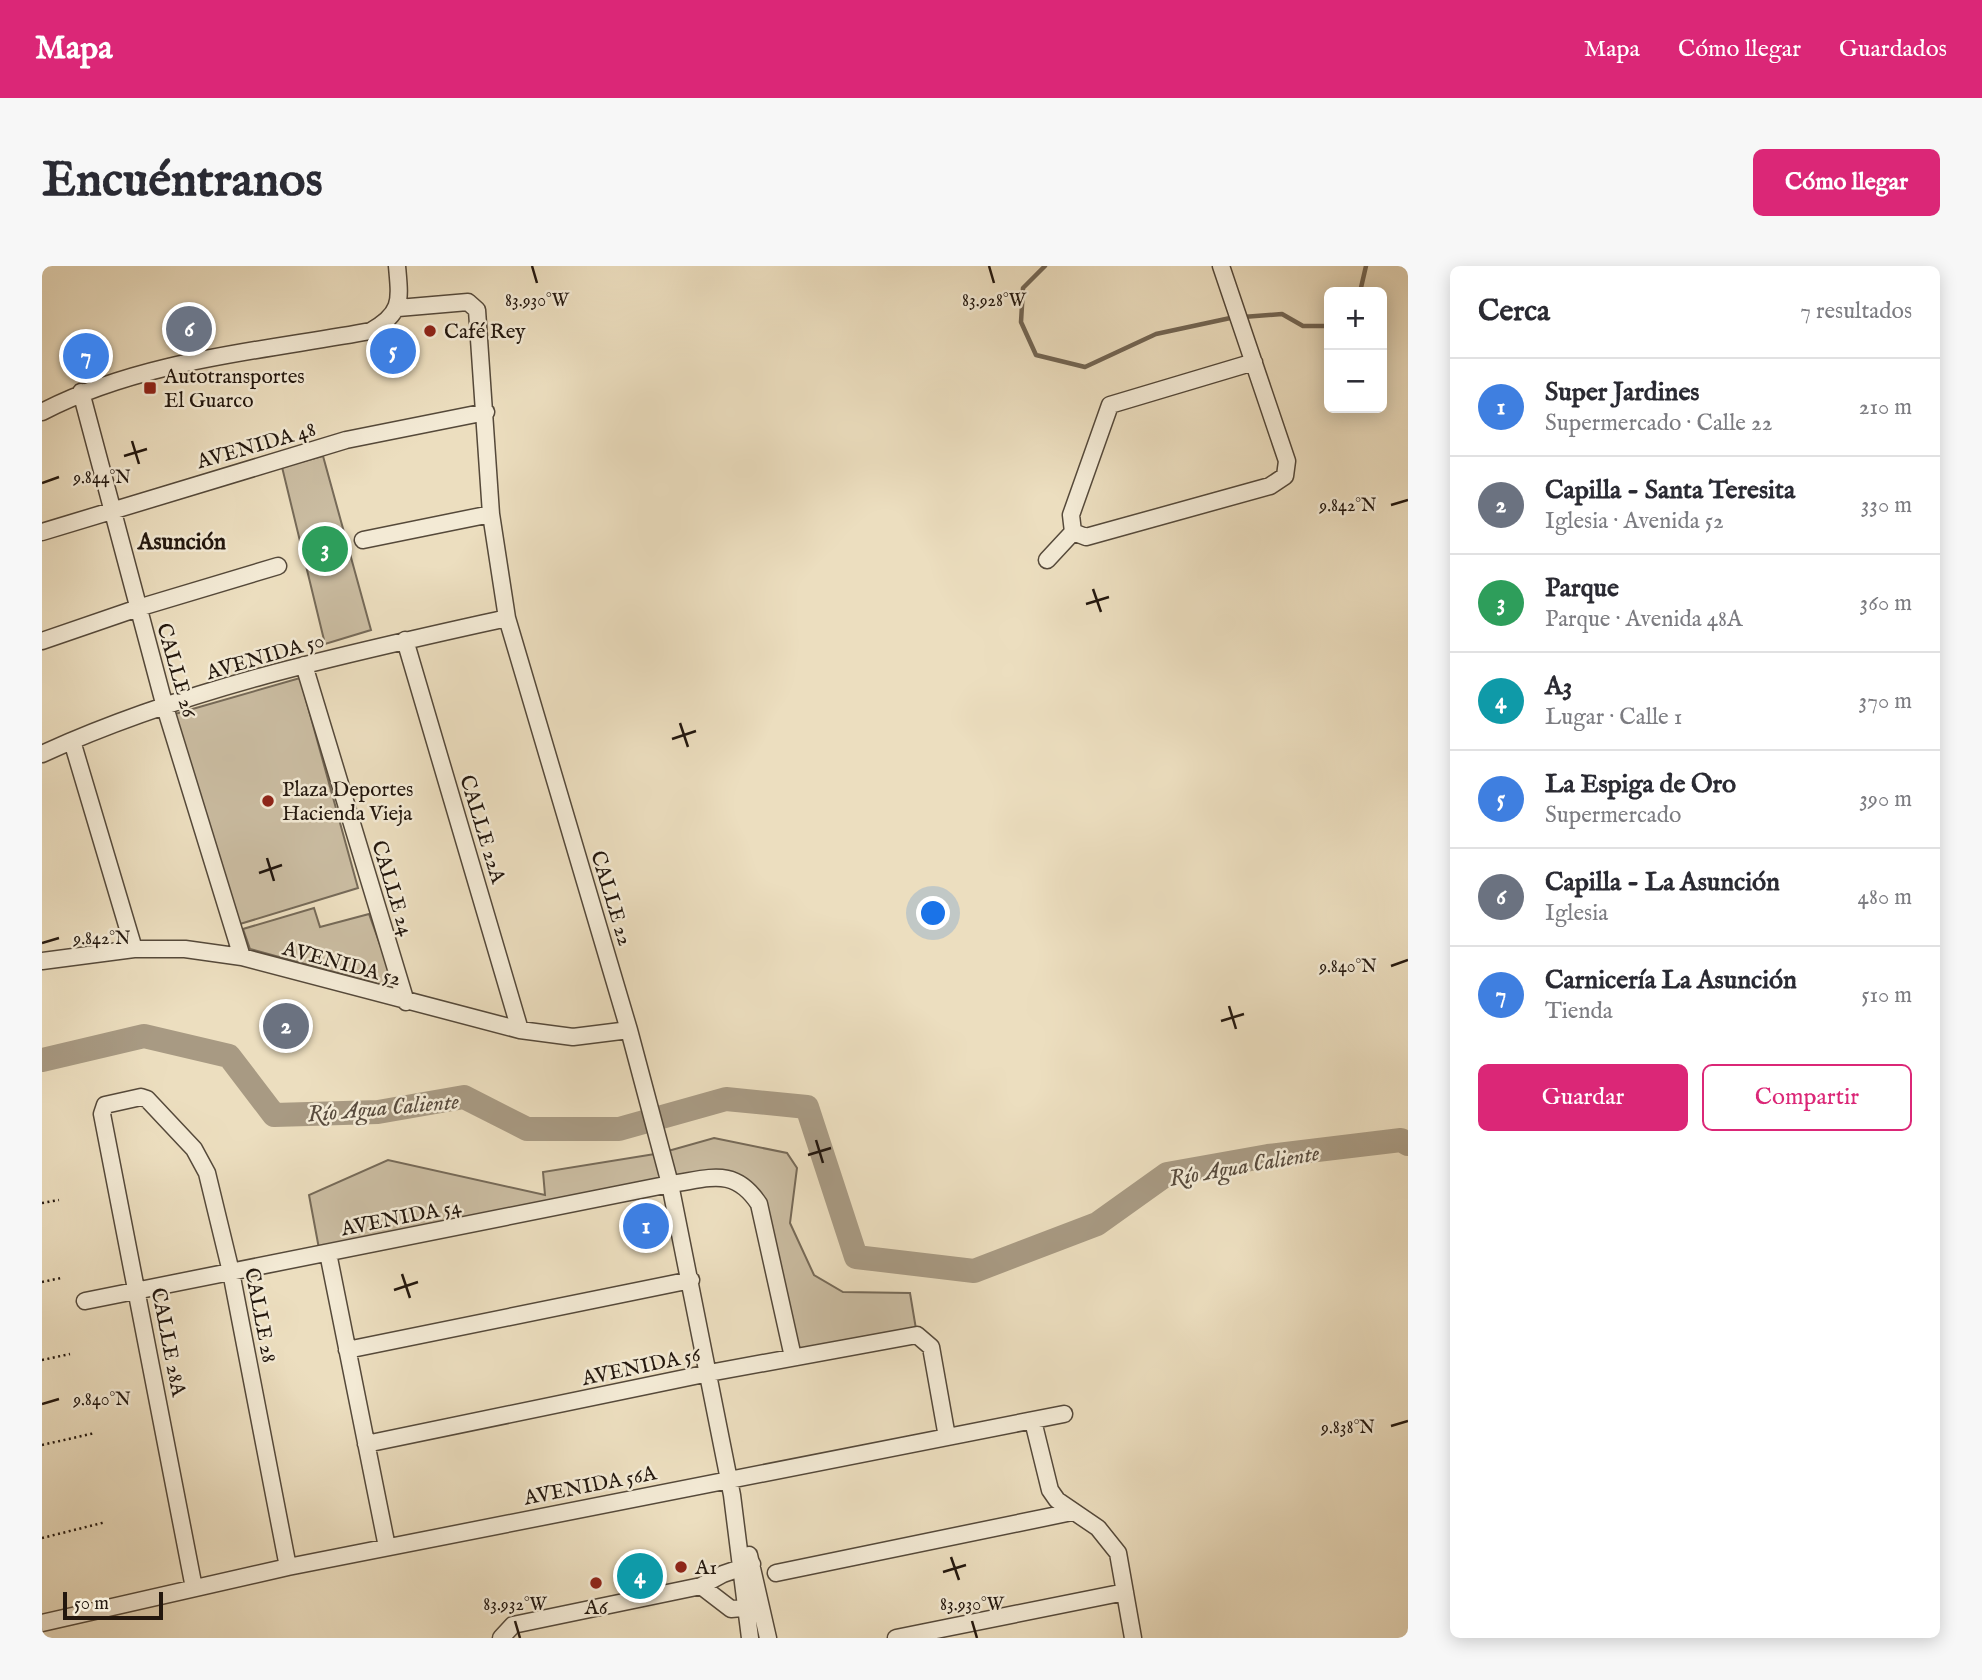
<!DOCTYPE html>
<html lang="es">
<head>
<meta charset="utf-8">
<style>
  :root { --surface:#fff; --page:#f7f7f7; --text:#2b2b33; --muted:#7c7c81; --line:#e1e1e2; --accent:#db2777 }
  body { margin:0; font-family:"IM FELL English",serif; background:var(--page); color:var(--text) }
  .controls { position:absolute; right:21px; top:21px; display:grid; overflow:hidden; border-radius:10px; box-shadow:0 4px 18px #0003 }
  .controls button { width:63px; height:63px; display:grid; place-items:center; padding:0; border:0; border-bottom:2px solid var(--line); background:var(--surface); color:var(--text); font:35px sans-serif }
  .scale { position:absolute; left:21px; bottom:18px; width:100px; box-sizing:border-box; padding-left:7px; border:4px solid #23170e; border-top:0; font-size:19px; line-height:24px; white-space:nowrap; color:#23170e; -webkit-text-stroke:5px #f3ead5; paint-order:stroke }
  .you { position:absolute; left:892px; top:648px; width:24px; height:24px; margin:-18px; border:5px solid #fff; border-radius:50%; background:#1a73e8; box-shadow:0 0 0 10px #1a73e833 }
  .badge { display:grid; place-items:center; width:46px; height:46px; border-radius:50%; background:var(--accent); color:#fff; font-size:23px; font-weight:700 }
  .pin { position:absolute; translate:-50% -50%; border:4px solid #fff; box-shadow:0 2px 7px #0006 }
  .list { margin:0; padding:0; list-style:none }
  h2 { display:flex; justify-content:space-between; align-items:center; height:91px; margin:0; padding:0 28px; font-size:30px }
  h2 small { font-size:23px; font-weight:400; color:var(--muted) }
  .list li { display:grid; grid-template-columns:46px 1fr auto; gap:21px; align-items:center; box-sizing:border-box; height:98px; padding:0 28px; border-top:2px solid var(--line) }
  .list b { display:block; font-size:26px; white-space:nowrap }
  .list p { margin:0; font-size:23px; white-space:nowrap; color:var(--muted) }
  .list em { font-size:23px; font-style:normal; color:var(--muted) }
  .actions { display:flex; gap:14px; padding:21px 28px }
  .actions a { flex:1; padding:16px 0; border:2px solid var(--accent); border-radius:10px; text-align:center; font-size:24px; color:var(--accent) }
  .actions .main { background:var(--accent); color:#fff }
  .map { position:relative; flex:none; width:1366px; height:1372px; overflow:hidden; border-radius:10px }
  header { display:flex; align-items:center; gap:42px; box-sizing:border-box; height:98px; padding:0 35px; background:var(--accent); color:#fff }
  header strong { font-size:33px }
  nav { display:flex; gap:38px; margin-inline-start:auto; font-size:24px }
  .intro { display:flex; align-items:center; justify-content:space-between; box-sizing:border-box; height:168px; padding:0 42px }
  h1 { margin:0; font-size:49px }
  .button { padding:18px 32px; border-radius:10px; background:var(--accent); color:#fff; font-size:24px; font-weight:700 }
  main { display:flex; gap:42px; padding:0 42px }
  aside { flex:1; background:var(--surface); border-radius:10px; box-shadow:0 4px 18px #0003 }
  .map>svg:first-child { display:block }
  .green { fill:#cabca1; stroke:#766a58; stroke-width:2 }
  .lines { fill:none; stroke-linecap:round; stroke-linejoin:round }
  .stream { stroke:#736654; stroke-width:4.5 }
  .river { stroke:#a89a83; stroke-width:24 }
  .minor-casing { stroke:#55493a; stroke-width:19 }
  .path { stroke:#23170e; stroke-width:2.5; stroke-dasharray:2 3.5; stroke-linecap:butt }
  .minor { stroke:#f3ead5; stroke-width:16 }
  .ticks { fill:none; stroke:#23170e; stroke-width:2.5 }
  .poi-dot { fill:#8f2418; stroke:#f3ead5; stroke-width:2.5 }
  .labels { text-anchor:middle; stroke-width:5; stroke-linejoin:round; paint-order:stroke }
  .poi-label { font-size:21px; fill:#23170e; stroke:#f3ead5; text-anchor:start }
  .street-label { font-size:21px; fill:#23170e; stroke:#f3ead5 }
  .neighbourhood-label { font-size:23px; font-weight:bold; fill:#23170e; stroke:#f3ead5 }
  .water-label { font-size:23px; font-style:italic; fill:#584b3d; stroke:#f3ead5 }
  .ticks-label { font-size:18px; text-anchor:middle; fill:#23170e; stroke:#f3ead5; stroke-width:5; stroke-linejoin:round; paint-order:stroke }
</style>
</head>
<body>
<header>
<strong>Mapa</strong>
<nav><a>Mapa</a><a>Cómo llegar</a><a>Guardados</a></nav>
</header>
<div class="intro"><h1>Encuéntranos</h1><a class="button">Cómo llegar</a></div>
<main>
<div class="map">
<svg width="1366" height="1372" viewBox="0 0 1366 1372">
  <rect width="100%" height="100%" fill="#ecdebf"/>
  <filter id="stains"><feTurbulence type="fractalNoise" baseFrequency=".00286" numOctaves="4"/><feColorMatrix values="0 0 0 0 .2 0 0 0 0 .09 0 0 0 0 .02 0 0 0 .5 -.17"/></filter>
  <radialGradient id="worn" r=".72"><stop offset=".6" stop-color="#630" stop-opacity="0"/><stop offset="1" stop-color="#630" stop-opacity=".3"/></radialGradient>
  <path class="green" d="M 281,190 L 329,364 L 283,378 L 240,201 Z
    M 258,412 L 316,622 L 198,658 L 133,448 Z
    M 272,642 L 278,661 L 327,648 L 349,709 L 339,719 L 208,683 L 201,663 Z
    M 672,872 L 745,887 L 755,902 L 748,957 L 772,1009 L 801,1026 L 868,1027 L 875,1069 L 751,1091 L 717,938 L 693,914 L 278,988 L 267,929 L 346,894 L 503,929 L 501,906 L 619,887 Z"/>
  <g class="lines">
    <path class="stream" d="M 1003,0 L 981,22 L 979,56 L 994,89 L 1043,101 L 1114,68 L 1193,51
      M 1318,26 L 1324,0
      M 1201,51 L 1240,48 L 1261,60 L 1287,60"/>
    <path class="river" d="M 0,794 L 102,770 L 187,790 L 232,849 L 336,846 L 422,831 L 485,863 L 577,863 L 684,833 L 765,841 L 814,991 L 932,1005 L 1055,958 L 1125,908 L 1226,890 L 1359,874 L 1366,878"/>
    <g class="minor-casing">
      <path id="minor" d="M 356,42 L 426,36 L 435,44 L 449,248 L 465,352 L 587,764 L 628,918 L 690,1229 L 708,1372
        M 39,126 L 123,441 L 200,691
        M 0,146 C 100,94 219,85 329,65 C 361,47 358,34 355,0
        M 0,266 L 304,174 L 444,146
        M 1031,266 L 1044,271 L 1228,220 L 1243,210 L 1245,195 L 1179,0
        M 1031,266 L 1029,249 L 1068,139 L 1212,96
        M 321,274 L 449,248
        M 1005,294 L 1031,266
        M 363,374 L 478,764
        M 0,375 L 96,342 L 236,300
        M 262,399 L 364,736
        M 30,475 L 92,683
        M 0,488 C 146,421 308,387 465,352
        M 0,695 L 92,683 L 143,683 L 200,691 L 478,764 L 531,771 L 587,764
        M 286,987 L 345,1281
        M 43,1035 L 628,918 C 667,913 692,900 717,938 L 751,1091
        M 305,1084 L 649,1014
        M 991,1155 L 1008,1224 L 1015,1234 L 1056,1262 L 1076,1287 L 1091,1372
        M 324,1178 L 667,1107 L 875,1069 L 889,1081 L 905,1171
        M 707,1289 L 726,1372
        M 734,1307 L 1030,1246
        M 659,1320 L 689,1343 L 711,1341
        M 152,1322 L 60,848 L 63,839 L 99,831 L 105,833 L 152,883 L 165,907 L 189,1006 L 246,1301
        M 0,1357 L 246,1301 L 1022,1148
        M 459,1372 L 471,1359 L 659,1320 L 681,1308 L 710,1298
        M 854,1372 L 1083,1326"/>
    </g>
    <path class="path" d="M 0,937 L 17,934
      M 0,1016 L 19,1012
      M 0,1094 L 28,1088
      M 0,1179 L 53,1167
      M 0,1272 L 64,1256"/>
    <use href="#minor" class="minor"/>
  </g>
  <path class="ticks" d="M 490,0 L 495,17M 947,0 L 952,17M 90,175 L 97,198M 82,190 L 105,183M 0,217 L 17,211M 1349,239 L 1366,234M 1051,323 L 1059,346M 1044,338 L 1067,331M 638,457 L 646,481M 630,473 L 654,465M 225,592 L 232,615M 217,607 L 240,599M 0,677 L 17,672M 1349,700 L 1366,694M 1187,740 L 1194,763M 1179,755 L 1202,748M 774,874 L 781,897M 766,889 L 789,882M 360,1008 L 368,1032M 352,1024 L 376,1016M 0,1138 L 17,1133M 1349,1160 L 1366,1155M 909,1291 L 917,1314M 901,1306 L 924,1299M 473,1355 L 478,1372M 930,1355 L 935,1372"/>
  <g class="poi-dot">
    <circle cx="388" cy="65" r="7"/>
    <rect x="101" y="115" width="14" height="14" rx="3.5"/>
    <circle cx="226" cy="535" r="7"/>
    <circle cx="639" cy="1301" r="7"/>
    <circle cx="554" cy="1317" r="7"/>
  </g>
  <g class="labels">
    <g class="poi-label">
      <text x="402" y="72">Café Rey</text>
      <text x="122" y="117">Autotransportes<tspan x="122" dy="24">El Guarco</tspan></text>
      <text x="240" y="530">Plaza Deportes<tspan x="240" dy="24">Hacienda Vieja</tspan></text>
      <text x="653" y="1308">A1</text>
      <text x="554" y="1348" text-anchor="middle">A6</text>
    </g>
    <g class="street-label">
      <text transform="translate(214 179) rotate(-16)" y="7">AVENIDA 48</text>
      <text transform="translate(223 390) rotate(-16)" y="7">AVENIDA 50</text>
      <text transform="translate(135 404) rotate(74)" y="7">CALLE 26</text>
      <text transform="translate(441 563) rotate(73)" y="7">CALLE 22A</text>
      <text transform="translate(351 622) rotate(73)" y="7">CALLE 24</text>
      <text transform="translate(570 632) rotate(73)" y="7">CALLE 22</text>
      <text transform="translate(300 697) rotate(15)" y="7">AVENIDA 52</text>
      <text transform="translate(359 951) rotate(-11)" y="7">AVENIDA 54</text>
      <text transform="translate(219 1049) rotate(79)" y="7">CALLE 28</text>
      <text transform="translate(127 1076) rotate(79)" y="7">CALLE 28A</text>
      <text transform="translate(599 1100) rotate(-12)" y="7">AVENIDA 56</text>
      <text transform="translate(548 1219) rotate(-11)" y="7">AVENIDA 56A</text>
    </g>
    <g class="neighbourhood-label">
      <text x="140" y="283">Asunción</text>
    </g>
    <g class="water-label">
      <text transform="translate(341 841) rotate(-5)" y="8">Río Agua Caliente</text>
      <text transform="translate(1202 899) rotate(-10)" y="8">Río Agua Caliente</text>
    </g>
  </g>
  <g class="ticks-label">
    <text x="495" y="40">83.930°W</text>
    <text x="952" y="40">83.928°W</text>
    <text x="60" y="217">9.844°N</text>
    <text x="1306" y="245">9.842°N</text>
    <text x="60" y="678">9.842°N</text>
    <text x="1306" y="706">9.840°N</text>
    <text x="60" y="1139">9.840°N</text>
    <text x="1306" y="1167">9.838°N</text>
    <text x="473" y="1344">83.932°W</text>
    <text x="930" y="1344">83.930°W</text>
  </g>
  <rect width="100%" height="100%" filter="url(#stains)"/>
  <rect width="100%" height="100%" fill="url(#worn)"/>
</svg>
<div class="controls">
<button>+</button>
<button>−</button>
</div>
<div class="scale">50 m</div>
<div class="you"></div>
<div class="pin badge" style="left:604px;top:960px;background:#3f7fe0">1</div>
<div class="pin badge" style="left:244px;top:760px;background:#6b7280">2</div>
<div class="pin badge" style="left:283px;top:283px;background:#2e9e5b">3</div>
<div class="pin badge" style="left:598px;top:1310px;background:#0f9aa8">4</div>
<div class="pin badge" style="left:351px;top:85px;background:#3f7fe0">5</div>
<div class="pin badge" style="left:147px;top:63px;background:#6b7280">6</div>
<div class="pin badge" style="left:44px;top:90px;background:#3f7fe0">7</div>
</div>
<aside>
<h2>Cerca<small>7 resultados</small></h2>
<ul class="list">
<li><span class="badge" style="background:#3f7fe0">1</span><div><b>Super Jardines</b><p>Supermercado · Calle 22</p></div><em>210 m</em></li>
<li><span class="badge" style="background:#6b7280">2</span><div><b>Capilla - Santa Teresita</b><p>Iglesia · Avenida 52</p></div><em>330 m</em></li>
<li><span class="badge" style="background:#2e9e5b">3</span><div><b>Parque</b><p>Parque · Avenida 48A</p></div><em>360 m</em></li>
<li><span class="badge" style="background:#0f9aa8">4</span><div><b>A3</b><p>Lugar · Calle 1</p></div><em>370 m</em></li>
<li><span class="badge" style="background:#3f7fe0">5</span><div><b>La Espiga de Oro</b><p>Supermercado</p></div><em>390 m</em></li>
<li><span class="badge" style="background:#6b7280">6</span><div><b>Capilla - La Asunción</b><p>Iglesia</p></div><em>480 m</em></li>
<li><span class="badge" style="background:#3f7fe0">7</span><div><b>Carnicería La Asunción</b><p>Tienda</p></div><em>510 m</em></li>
</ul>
<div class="actions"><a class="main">Guardar</a><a>Compartir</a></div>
</aside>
</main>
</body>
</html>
